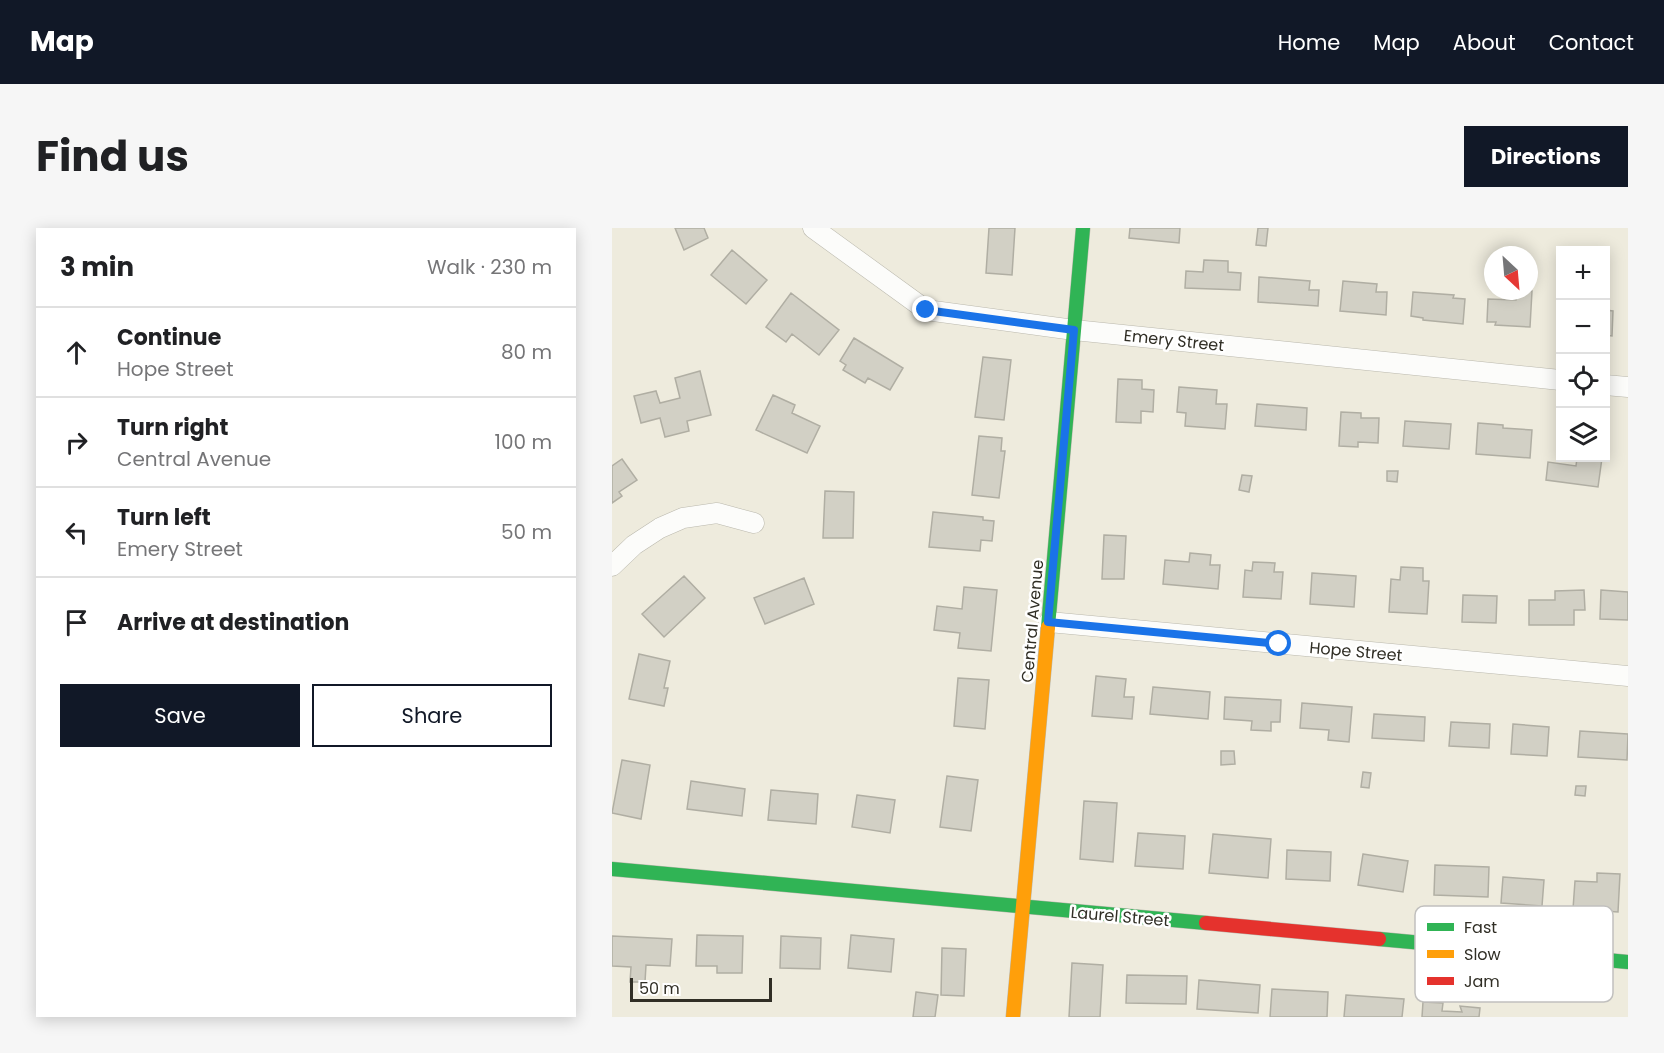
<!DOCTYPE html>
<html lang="en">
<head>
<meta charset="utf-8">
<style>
  :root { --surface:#fff; --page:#f6f6f6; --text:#202124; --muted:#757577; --line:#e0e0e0; --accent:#111827 }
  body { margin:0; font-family:Poppins,sans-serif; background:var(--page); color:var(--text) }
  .controls { position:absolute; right:18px; top:18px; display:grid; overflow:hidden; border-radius:0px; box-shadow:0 3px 15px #0003 }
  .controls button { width:54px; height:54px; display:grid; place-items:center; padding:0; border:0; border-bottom:2px solid var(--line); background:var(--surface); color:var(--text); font:30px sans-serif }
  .compass { position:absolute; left:872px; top:18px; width:54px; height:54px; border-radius:50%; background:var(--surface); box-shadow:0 3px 15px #0003; rotate:154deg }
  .scale { position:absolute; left:18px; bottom:15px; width:142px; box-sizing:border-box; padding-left:6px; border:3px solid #302e25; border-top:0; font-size:16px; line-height:21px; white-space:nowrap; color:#302e25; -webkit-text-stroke:4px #fff; paint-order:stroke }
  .stop { position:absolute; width:18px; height:18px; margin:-14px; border:4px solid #1a73e8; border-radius:50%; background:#fff }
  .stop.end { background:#1a73e8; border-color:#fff; box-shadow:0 2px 6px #0008 }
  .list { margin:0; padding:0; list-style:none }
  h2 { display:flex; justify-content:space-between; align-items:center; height:78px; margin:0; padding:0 24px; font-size:26px }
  h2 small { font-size:20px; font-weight:400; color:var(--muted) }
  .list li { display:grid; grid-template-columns:39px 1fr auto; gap:18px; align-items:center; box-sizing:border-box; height:90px; padding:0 24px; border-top:2px solid var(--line) }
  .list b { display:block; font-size:22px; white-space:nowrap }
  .list p { margin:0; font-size:20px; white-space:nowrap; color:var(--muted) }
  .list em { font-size:20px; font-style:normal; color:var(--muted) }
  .actions { display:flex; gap:12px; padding:18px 24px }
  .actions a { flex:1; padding:14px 0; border:2px solid var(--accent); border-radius:0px; text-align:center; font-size:21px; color:var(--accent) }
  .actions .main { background:var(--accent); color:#fff }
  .icon { flex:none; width:33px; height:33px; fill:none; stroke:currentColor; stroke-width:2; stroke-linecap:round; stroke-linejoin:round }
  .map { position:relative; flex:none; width:1016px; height:789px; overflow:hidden; border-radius:0px }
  header { display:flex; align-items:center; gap:36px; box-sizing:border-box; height:84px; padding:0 30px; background:var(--accent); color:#fff }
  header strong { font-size:28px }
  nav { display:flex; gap:33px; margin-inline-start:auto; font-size:21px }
  .intro { display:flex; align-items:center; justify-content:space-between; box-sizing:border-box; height:144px; padding:0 36px }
  h1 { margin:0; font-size:42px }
  .button { padding:15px 27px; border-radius:0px; background:var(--accent); color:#fff; font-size:21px; font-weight:700 }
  main { display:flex; gap:36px; padding:0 36px }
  aside { flex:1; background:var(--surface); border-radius:0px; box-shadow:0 3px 15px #0003 }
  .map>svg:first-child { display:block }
  .building { fill:#d2d0c5; stroke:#b0aea3; stroke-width:1.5 }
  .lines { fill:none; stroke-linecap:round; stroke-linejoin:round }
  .street-casing { stroke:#bab8ad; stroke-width:21 }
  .fast-casing { stroke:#bab8ad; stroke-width:15 }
  .slow-casing { stroke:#bab8ad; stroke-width:15 }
  .jam-casing { stroke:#bab8ad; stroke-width:15 }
  .street { stroke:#fcfcfa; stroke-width:20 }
  .fast { stroke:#30b455; stroke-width:14 }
  .slow { stroke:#ff9f0a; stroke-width:14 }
  .jam { stroke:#e5322d; stroke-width:14 }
  .route { stroke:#1a73e8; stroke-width:8 }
  .labels { text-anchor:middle; stroke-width:5; stroke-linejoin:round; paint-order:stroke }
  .street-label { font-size:16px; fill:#302e25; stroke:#fff }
  .key { fill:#fff; stroke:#c1c0be; stroke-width:1.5 }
  .key-label { font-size:16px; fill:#302e25 }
</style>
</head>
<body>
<header>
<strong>Map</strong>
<nav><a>Home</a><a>Map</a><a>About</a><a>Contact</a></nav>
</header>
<div class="intro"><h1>Find us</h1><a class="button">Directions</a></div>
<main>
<aside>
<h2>3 min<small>Walk · 230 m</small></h2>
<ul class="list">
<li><svg class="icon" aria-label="ahead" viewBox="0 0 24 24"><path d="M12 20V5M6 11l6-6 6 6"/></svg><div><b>Continue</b><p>Hope Street</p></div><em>80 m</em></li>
<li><svg class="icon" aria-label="right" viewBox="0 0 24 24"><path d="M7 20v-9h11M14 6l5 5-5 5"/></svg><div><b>Turn right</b><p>Central Avenue</p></div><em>100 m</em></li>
<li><svg class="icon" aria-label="left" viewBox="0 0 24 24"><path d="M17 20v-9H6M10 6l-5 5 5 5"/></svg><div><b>Turn left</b><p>Emery Street</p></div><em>50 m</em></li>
<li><svg class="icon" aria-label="arrive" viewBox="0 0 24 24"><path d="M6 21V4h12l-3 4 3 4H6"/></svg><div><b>Arrive at destination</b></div></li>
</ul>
<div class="actions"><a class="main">Save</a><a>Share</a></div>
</aside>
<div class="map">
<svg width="1016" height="789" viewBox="0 0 1016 789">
  <rect width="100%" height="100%" fill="#eeebdd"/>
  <path class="building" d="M 63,0 L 92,0 L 96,10 L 72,22 Z
    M 377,0 L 403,0 L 400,47 L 374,45 Z
    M 518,0 L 568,0 L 567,15 L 517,10 Z
    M 646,0 L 656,0 L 654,18 L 644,17 Z
    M 120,22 L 155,52 L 134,76 L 99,47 Z
    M 592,32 L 616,33 L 616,44 L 629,45 L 628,62 L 573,60 L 574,43 L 591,44 Z
    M 647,49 L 698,53 L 697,62 L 707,62 L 706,78 L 646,74 Z
    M 731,53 L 765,56 L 764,64 L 775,64 L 774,87 L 728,83 Z
    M 905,63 L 920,63 L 918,99 L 883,97 L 884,94 L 875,94 L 876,71 L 904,72 Z
    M 801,64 L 842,67 L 841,70 L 853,71 L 851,96 L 811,92 L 811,90 L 799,88 Z
    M 179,65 L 227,102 L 207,127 L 180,106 L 174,114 L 154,99 Z
    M 993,82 L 1001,83 L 1000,108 L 993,107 Z
    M 242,110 L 291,140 L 278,162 L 256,150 L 253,155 L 231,142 L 234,137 L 228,133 Z
    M 371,129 L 399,132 L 392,192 L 363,189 Z
    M 88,143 L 99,187 L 75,193 L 77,203 L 53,209 L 48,190 L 29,195 L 22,168 L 44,163 L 48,175 L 68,170 L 63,150 Z
    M 506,151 L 530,152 L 530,161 L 542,162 L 541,184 L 529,183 L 529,195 L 504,194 Z
    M 567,159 L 605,162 L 604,176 L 615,176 L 613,201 L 573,198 L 574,185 L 565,184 Z
    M 161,167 L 183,177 L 180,185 L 208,198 L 195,225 L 144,202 Z
    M 645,176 L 695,180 L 694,202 L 643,198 Z
    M 729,184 L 749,185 L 749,190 L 767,190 L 766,215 L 746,214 L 746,219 L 727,218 Z
    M 793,193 L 839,196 L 837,221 L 791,218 Z
    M 866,195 L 891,197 L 891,200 L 920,202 L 918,230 L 864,226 Z
    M 367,208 L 390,210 L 389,223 L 393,223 L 387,270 L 360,267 Z
    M 965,230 L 990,230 L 986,259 L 934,252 L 936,234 L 964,238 Z
    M 10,231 L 25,252 L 7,264 L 10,268 L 0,275 L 0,238 Z
    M 775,243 L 786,243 L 785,254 L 775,253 Z
    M 630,247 L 640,248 L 637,264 L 627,262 Z
    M 213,263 L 242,264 L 241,310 L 211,310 Z
    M 321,284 L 371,289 L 371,292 L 382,293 L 380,313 L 369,312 L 368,323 L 317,319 Z
    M 492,307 L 514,308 L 512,351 L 490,351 Z
    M 578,325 L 599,327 L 598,337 L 608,337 L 606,361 L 551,356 L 553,332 L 577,334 Z
    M 641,334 L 663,335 L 662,344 L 671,344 L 669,371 L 631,369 L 633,342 L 640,343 Z
    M 789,339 L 811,340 L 811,353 L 817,353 L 815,386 L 777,384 L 779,351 L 788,352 Z
    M 700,345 L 744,348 L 742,379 L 698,376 Z
    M 72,348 L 93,370 L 52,409 L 30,386 Z
    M 192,350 L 202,376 L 153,396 L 142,370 Z
    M 352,359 L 385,362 L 379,423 L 346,420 L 348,405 L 322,402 L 325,378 L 350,381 Z
    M 972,362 L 973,382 L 962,382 L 962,397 L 917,397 L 917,372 L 943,372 L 943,363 Z
    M 989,362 L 1016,364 L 1016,392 L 988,391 Z
    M 851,367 L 885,368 L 884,395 L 850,394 Z
    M 27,426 L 58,433 L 52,460 L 56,460 L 52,478 L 17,471 Z
    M 484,448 L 514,451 L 512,469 L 522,469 L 520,491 L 480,488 Z
    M 346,450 L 377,452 L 373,501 L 342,498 Z
    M 541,459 L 598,464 L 596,491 L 538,486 Z
    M 613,469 L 669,472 L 668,494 L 659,494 L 659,503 L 639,502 L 640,493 L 612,491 Z
    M 690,475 L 740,479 L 737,514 L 716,512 L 717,502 L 688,500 Z
    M 762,486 L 813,489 L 812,513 L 760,510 Z
    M 839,494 L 878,496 L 877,520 L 837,518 Z
    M 901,496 L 937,499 L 935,528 L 899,526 Z
    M 968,503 L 1016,506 L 1015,532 L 966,529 Z
    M 609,523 L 622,523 L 623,536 L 609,537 Z
    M 10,532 L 38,537 L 29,591 L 0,585 Z
    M 751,544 L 759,545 L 757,560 L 749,559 Z
    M 335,548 L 366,552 L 359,603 L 328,599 Z
    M 79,553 L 133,561 L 130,588 L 75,581 Z
    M 964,558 L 974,558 L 973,568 L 963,567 Z
    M 159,562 L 206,566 L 204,596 L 156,592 Z
    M 245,567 L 283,572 L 278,605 L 240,599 Z
    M 472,573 L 505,575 L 501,634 L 468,631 Z
    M 526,605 L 573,608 L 571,641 L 523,638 Z
    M 601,606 L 659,611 L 656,650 L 597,645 Z
    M 675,622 L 719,624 L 718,653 L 674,651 Z
    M 751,626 L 796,633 L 791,664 L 746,657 Z
    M 823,637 L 877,639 L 876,669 L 822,667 Z
    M 985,645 L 1008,646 L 1006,684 L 961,681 L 963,653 L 985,654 Z
    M 891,649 L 932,652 L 930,678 L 889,675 Z
    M 85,707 L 131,708 L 130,745 L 105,745 L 105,738 L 84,738 Z
    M 239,707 L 282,711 L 279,744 L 236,740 Z
    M 0,708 L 60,711 L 58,738 L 34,737 L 33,754 L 18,754 L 19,739 L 0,738 Z
    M 169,708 L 209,710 L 208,741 L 168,740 Z
    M 330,720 L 354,721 L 352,768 L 329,767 Z
    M 460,735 L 491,737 L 488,789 L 457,789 Z
    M 515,747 L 575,748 L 574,776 L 514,775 Z
    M 587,752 L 648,757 L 646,785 L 585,781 Z
    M 660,761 L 716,764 L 715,789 L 658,789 Z
    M 304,764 L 326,767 L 323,789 L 301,789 Z
    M 734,767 L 792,771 L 790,789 L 732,789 Z
    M 811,774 L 831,775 L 830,783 L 850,784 L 848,778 L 868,780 L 867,789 L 810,789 Z"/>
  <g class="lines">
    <g class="street-casing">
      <path id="street" d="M 201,0 L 314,82 L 462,102 L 948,152
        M 993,157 L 1016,159
        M 0,338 L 22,317 L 48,300 L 71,290 L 105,285 L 142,295
        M 437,394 L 1016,448"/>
    </g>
    <g class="fast-casing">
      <path id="fast" d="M 436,399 L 471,0
        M 0,641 L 594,695
        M 767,711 L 1016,734"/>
    </g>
    <g class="slow-casing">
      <path id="slow" d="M 401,789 L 436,399"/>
    </g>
    <g class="jam-casing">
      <path id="jam" d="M 594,695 L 767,711"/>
    </g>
    <use href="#street" class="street"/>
    <use href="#fast" class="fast"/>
    <use href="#slow" class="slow"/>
    <use href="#jam" class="jam"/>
  </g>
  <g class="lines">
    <path class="route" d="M 314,82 L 462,102 L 436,394 L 667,416"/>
  </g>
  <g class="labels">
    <g class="street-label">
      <text transform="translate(562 112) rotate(6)" y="6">Emery Street</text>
      <text transform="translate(420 393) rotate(-85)" y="6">Central Avenue</text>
      <text transform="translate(744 423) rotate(5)" y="6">Hope Street</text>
      <text transform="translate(508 688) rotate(5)" y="6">Laurel Street</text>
    </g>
  </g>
  <rect x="803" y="678" width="198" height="96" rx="9" class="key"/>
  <rect x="815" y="695" width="27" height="8" fill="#30b455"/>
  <rect x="815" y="722" width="27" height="8" fill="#ff9f0a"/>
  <rect x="815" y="749" width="27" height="8" fill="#e5322d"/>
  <g class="key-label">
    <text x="852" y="705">Fast</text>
    <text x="852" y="732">Slow</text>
    <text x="852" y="759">Jam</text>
  </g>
</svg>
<div class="controls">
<button>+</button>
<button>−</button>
<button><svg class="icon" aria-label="locate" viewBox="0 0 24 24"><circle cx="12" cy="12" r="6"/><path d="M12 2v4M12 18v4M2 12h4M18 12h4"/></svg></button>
<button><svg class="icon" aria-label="layers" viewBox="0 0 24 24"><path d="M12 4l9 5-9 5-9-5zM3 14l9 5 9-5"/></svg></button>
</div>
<svg class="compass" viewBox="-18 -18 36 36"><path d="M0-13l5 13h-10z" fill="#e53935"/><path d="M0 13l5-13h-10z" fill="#757577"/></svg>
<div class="scale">50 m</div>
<div class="stop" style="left:667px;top:416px"></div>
<div class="stop end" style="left:314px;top:82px"></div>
</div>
</main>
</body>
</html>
